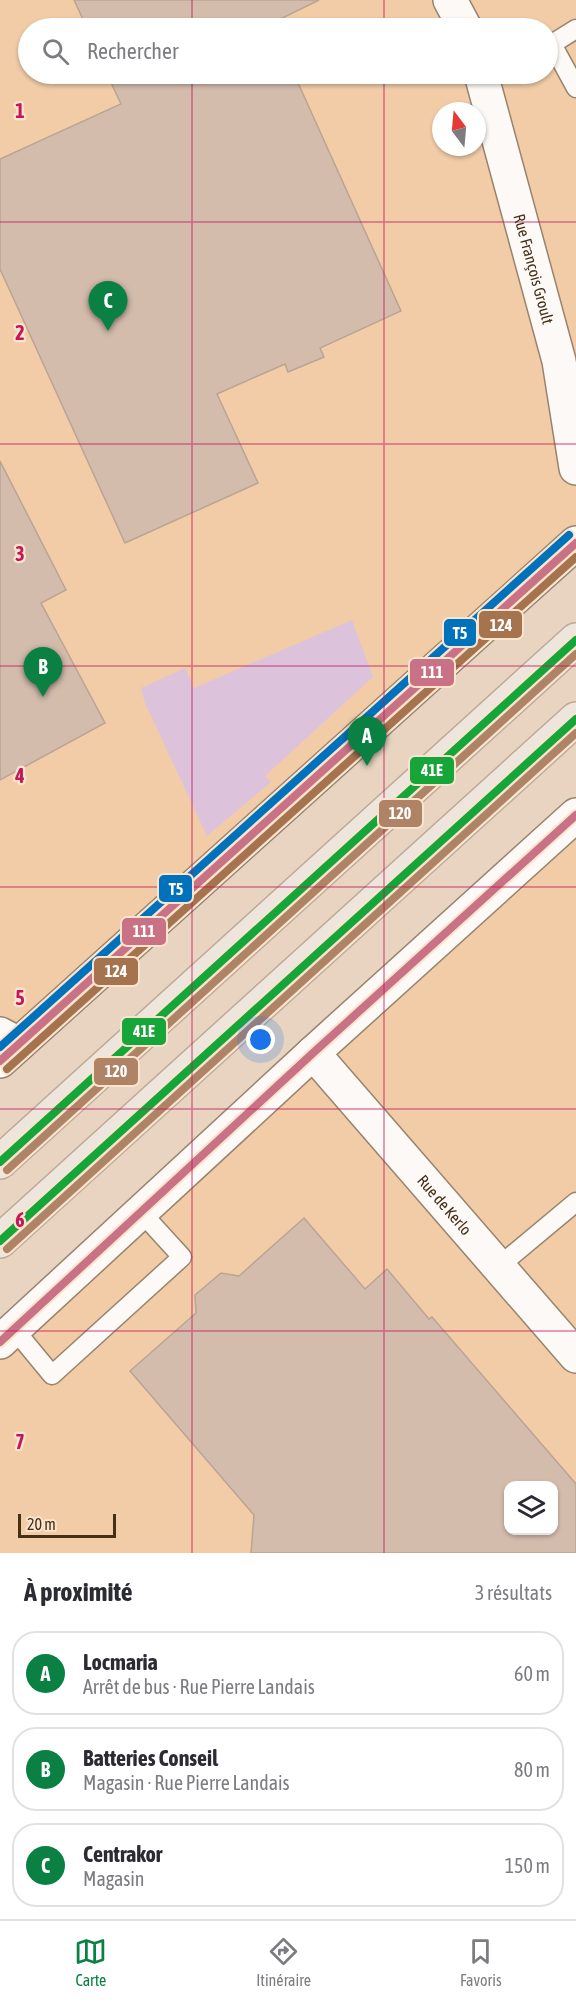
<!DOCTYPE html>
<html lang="fr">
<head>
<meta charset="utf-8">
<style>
  :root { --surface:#fff; --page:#f7f7f7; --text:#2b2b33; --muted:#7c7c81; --line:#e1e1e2; --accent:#0b8043 }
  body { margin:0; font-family:"Asap Condensed",sans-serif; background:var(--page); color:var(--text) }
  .controls { position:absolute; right:18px; bottom:18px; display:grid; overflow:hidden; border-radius:12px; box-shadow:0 2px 4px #0004 }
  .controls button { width:54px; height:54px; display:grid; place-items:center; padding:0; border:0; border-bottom:2px solid var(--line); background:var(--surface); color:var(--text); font:30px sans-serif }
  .compass { position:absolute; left:432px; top:102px; width:54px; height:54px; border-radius:50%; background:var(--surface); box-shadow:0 2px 4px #0004; rotate:344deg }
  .scale { position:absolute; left:18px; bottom:15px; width:98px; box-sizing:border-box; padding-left:6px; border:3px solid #452f16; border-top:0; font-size:16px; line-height:21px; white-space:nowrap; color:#452f16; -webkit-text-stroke:4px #fbe4cd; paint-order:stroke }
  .you { position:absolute; left:261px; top:1040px; width:21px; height:21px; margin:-15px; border:4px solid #fff; border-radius:50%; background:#1a73e8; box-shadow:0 0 0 9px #1a73e833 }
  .badge { display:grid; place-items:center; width:39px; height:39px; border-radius:50%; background:var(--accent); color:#fff; font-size:20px; font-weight:700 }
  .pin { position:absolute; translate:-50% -50px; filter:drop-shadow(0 2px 3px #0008) }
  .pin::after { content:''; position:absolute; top:32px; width:21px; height:18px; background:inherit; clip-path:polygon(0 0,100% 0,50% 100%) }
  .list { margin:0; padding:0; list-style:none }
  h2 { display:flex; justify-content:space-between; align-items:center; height:78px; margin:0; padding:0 24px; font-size:26px }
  h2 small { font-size:20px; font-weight:400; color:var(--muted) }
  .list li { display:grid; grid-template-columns:39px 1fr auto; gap:18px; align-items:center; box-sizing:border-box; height:84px; margin:0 12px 12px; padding:0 12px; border:2px solid var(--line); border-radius:24px }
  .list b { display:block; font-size:22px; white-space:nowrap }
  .list p { margin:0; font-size:20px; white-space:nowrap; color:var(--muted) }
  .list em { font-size:20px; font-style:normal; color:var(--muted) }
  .icon { flex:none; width:33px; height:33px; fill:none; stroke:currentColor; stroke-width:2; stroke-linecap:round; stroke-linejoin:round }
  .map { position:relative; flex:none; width:576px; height:1553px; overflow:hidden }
  .search { position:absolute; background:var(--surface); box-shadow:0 2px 4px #0004; left:18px; right:18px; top:18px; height:66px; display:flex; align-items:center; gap:15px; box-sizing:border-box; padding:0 21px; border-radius:33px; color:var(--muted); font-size:22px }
  .sheet { height:366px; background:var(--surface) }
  nav { display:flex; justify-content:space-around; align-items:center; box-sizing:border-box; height:84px; border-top:2px solid var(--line); background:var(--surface); font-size:16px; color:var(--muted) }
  nav a { display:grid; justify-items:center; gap:3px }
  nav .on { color:var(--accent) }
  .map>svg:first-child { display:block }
  .built { fill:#f1cca7; fill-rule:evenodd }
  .green { fill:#dcc3db }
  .building { fill:#d4bcad; stroke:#baa494; stroke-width:1.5; fill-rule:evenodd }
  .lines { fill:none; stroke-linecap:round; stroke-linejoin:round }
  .service-casing { stroke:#97846e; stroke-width:21 }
  .minor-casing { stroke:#97846e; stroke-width:36 }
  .tertiary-casing { stroke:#97846e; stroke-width:36 }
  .trunk-casing { stroke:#bdaa97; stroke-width:36 }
  .service { stroke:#fcf9f6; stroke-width:18 }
  .minor { stroke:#fcf9f6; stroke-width:33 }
  .tertiary { stroke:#fcf9f6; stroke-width:33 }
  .trunk { stroke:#eee6dc; stroke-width:33 }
  .bus-1-casing { stroke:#fbe4cd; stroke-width:12 }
  .bus-2-casing { stroke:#fbe4cd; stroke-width:12 }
  .bus-3-casing { stroke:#fbe4cd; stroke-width:12 }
  .bus-4-casing { stroke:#fbe4cd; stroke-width:12 }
  .bus-5-casing { stroke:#fbe4cd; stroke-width:12 }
  .bus-1 { stroke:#c97285; stroke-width:8 }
  .bus-2 { stroke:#16a538; stroke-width:8 }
  .bus-3 { stroke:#af8466; stroke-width:8 }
  .bus-4 { stroke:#a6734f; stroke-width:8 }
  .bus-5 { stroke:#0072bc; stroke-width:8 }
  .grid { fill:none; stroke:#c2185b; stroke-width:1.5; stroke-opacity:0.55 }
  .labels { text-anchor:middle; stroke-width:4.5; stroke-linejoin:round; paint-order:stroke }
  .street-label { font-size:16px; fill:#452f16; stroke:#fbe4cd }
  .grid-label { font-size:20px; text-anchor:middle; font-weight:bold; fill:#c2185b; stroke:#fbe4cd; stroke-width:4.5; stroke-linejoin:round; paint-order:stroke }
  .line-badge { stroke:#fbe4cd; stroke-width:2 }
  .badge-label { font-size:16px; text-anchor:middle; font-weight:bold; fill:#fff }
</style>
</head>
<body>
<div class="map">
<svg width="576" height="1553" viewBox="0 0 576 1553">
  <rect width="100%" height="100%" fill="#e8d4c1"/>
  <path class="built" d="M 0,0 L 576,0 L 576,543 L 0,1061 ZM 28,28 L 548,28 L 548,74 L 28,74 ZM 441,111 L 477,111 L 477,147 L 441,147 Z
    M 576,815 L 576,1553 L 0,1553 L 0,1342 ZM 508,1486 L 554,1486 L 554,1530 L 508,1530 Z"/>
  <path class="green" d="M 352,620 L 373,677 L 265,776 L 271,782 L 207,836 L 145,703 L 141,688 L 185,668 L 194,688 Z"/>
  <path class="building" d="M 74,0 L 319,0 L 272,23 L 274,28 L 87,28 Z
    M 107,74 L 294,74 L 401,311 L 320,348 L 324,357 L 288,372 L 285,364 L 217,394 L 258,483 L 125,543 L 0,269 L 0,159 L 121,104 Z
    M 0,461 L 66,590 L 41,603 L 105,723 L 0,780 Z
    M 304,1218 L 365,1289 L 387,1269 L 429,1319 L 432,1317 L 576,1484 L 576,1553 L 251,1553 L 254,1515 L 130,1371 L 196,1313 L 195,1295 L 221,1273 L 239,1276 ZM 508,1485 L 554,1485 L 554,1530 L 508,1530 Z"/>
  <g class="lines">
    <g class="service-casing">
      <path id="service" d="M 548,44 L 552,44 L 576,88
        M 552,44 L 576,29
        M 498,1267 L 576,1202
        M 14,1329 L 52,1375 L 182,1257 L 141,1212"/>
    </g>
    <g class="minor-casing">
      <g id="minor">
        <path d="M 450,0 L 465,28"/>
        <path id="s1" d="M 481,74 L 559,361 L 576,468"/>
        <path d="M 0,1034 L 19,1044"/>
        <path id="s2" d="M 313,1053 L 576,1356"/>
      </g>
    </g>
    <g class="tertiary-casing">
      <path id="tertiary" d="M 0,1061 L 576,543
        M 0,1342 L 313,1053 L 576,815"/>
    </g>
    <g class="trunk-casing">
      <path id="trunk" d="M 0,1162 L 576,640
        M 0,1241 L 576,719"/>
    </g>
    <use href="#service" class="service"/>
    <use href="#minor" class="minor"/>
    <use href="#tertiary" class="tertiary"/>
    <use href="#trunk" class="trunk"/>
    <g class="bus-1-casing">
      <path id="bus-1" d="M 0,1061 L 576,543
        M 0,1342 L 313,1053 L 576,815"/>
    </g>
    <g class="bus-2-casing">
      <path id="bus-2" d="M 0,1162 L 576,640
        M 0,1241 L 576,719"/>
    </g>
    <g class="bus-3-casing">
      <path id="bus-3" d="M 7,1170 L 576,654
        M 7,1249 L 576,733"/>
    </g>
    <g class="bus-4-casing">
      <path id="bus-4" d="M 7,1069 L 576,557"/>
    </g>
    <g class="bus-5-casing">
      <path id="bus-5" d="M 0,1047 L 569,535"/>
    </g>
    <use href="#bus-1" class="bus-1"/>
    <use href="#bus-2" class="bus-2"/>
    <use href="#bus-3" class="bus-3"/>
    <use href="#bus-4" class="bus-4"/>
    <use href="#bus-5" class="bus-5"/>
  </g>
  <path class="grid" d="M 192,0 L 192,28M 384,0 L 384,28M 192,74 L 192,1553M 384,74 L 384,1553M 0,222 L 576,222M 0,444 L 576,444M 0,666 L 576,666M 0,887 L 576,887M 0,1109 L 576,1109M 0,1331 L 576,1331"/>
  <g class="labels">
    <g class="street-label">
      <text dy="6" stroke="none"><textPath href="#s1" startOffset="202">Rue François Groult</textPath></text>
      <text dy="6" stroke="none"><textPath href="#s2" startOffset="201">Rue de Kerlo</textPath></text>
    </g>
  </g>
  <g class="grid-label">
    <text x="20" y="118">1</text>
    <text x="20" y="340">2</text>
    <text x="20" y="561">3</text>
    <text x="20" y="783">4</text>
    <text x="20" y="1005">5</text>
    <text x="20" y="1227">6</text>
    <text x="20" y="1449">7</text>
  </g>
  <g class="line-badge">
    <rect x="478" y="610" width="45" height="29" rx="6" fill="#a6734f"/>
    <rect x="443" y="618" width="34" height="29" rx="6" fill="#0072bc"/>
    <rect x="409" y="658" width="46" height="29" rx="6" fill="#c97285"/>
    <rect x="409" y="756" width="46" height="29" rx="6" fill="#16a538"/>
    <rect x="378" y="799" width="45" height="29" rx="6" fill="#af8466"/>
    <rect x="158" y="874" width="35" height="29" rx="6" fill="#0072bc"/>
    <rect x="121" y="917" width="46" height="29" rx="6" fill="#c97285"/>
    <rect x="93" y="957" width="46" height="29" rx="6" fill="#a6734f"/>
    <rect x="121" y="1017" width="46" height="29" rx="6" fill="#16a538"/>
    <rect x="93" y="1057" width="46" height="29" rx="6" fill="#af8466"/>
  </g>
  <g class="badge-label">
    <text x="501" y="631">124</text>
    <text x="460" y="639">T5</text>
    <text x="432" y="678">111</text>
    <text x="432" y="776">41E</text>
    <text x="400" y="819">120</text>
    <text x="176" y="895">T5</text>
    <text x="144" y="937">111</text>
    <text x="116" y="977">124</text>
    <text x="144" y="1037">41E</text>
    <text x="116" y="1077">120</text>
  </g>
</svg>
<div class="controls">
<button><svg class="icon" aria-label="layers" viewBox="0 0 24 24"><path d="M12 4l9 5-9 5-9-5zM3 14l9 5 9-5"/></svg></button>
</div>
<svg class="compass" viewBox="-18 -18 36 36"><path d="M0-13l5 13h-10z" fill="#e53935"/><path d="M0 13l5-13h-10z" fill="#7c7c81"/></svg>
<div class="scale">20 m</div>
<div class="you"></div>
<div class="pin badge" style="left:367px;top:766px">A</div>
<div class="pin badge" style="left:43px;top:697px">B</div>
<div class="pin badge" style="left:108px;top:331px">C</div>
<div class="search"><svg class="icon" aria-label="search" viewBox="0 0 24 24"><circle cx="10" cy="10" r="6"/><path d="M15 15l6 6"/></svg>Rechercher</div>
</div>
<section class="sheet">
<h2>À proximité<small>3 résultats</small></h2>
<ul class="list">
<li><span class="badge">A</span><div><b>Locmaria</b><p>Arrêt de bus · Rue Pierre Landais</p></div><em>60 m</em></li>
<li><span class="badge">B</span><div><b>Batteries Conseil</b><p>Magasin · Rue Pierre Landais</p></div><em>80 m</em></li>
<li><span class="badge">C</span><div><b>Centrakor</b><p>Magasin</p></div><em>150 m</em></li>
</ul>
</section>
<nav>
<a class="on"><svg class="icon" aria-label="map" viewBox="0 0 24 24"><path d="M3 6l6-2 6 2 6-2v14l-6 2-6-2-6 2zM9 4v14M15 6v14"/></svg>Carte</a>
<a><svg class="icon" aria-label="directions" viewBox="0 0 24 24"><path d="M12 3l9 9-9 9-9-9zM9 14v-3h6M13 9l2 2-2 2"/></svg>Itinéraire</a>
<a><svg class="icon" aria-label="saved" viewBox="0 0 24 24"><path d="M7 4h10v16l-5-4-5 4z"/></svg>Favoris</a>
</nav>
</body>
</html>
